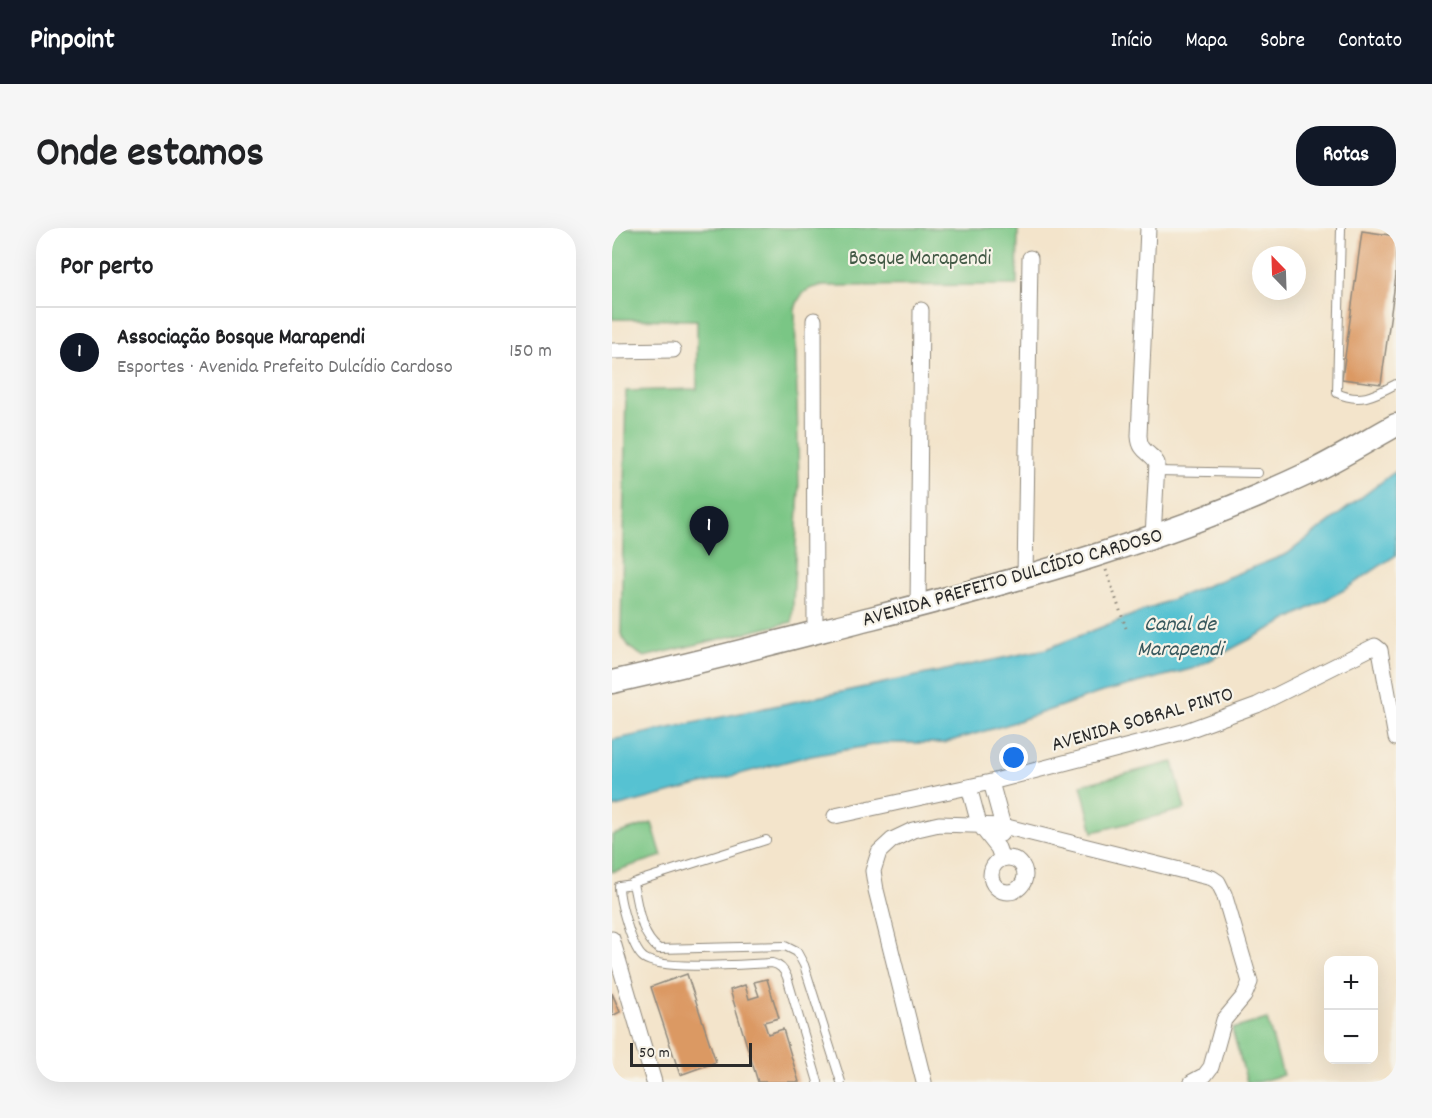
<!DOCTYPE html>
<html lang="pt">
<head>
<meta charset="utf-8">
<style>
  :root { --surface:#fff; --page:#f6f6f6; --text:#202124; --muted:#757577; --line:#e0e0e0; --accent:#111827 }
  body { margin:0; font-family:Dekko,sans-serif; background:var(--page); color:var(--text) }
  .controls { position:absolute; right:18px; bottom:18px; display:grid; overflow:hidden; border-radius:12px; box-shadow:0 6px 24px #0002 }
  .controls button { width:54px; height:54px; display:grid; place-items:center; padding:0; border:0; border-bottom:2px solid var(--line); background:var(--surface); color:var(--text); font:30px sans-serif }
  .compass { position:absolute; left:640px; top:18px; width:54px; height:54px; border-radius:50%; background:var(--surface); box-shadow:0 6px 24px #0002; rotate:337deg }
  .scale { position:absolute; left:18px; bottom:15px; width:122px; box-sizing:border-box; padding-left:6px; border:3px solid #2b2b2b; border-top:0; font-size:16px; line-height:21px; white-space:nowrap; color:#2b2b2b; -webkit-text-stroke:4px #f7f3e8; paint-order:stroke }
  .you { position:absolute; left:402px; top:530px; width:21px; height:21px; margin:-15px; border:4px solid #fff; border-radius:50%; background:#1a73e8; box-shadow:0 0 0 9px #1a73e833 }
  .badge { display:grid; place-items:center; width:39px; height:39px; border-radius:50%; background:var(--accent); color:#fff; font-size:20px; font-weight:700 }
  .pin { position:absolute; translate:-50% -50px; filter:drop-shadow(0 2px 3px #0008) }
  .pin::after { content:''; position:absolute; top:32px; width:21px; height:18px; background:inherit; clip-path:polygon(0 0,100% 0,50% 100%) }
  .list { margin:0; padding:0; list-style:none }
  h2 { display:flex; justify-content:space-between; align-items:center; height:78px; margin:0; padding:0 24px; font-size:26px }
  h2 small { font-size:20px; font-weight:400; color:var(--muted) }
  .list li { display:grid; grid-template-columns:39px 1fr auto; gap:18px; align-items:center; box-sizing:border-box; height:90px; padding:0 24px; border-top:2px solid var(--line) }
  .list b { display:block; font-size:22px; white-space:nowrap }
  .list p { margin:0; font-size:20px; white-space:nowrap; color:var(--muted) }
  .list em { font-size:20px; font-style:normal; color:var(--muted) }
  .map { position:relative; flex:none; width:784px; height:854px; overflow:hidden; border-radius:24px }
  header { display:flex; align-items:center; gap:36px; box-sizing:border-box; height:84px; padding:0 30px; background:var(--accent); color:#fff }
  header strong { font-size:28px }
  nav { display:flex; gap:33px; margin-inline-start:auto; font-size:21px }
  .intro { display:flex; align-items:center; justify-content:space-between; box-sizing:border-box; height:144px; padding:0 36px }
  h1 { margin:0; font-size:42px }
  .button { padding:15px 27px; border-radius:24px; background:var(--accent); color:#fff; font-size:21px; font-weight:700 }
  main { display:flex; gap:36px; padding:0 36px }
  aside { flex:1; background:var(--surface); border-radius:24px; box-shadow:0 6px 24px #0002 }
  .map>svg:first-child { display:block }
  .green { fill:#7ac685; stroke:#527858; stroke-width:1.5 }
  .water { fill:#57c2d2; stroke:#41767e; stroke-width:1.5 }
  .building { fill:#db9964 }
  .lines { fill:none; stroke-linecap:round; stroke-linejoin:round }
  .lane-casing { stroke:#8f887b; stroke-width:10 }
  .street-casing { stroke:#8f887b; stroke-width:17 }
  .secondary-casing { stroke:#8f887b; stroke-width:25 }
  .path { stroke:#8f887b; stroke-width:3; stroke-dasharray:1.5 4.5; stroke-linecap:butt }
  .lane { stroke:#fff; stroke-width:8 }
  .street { stroke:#fff; stroke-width:15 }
  .secondary { stroke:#fff; stroke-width:22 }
  .labels { text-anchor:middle; stroke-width:4.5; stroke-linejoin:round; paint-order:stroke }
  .park-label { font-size:21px; fill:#435a46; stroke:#f7f3e8 }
  .street-label { font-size:21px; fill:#2b2b2b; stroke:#f7f3e8 }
  .water-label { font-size:22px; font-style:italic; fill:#38585d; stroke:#f7f3e8 }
</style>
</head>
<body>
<header>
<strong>Pinpoint</strong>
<nav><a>Início</a><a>Mapa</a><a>Sobre</a><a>Contato</a></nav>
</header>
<div class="intro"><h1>Onde estamos</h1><a class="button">Rotas</a></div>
<main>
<aside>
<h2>Por perto<small></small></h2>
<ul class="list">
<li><span class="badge">1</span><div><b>Associação Bosque Marapendi</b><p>Esportes · Avenida Prefeito Dulcídio Cardoso</p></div><em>150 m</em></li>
</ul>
</aside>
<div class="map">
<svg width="784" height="854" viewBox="0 0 784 854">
  <rect width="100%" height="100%" fill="#f7f3e8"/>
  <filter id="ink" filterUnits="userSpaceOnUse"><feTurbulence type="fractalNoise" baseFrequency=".0167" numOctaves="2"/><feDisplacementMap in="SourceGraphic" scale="12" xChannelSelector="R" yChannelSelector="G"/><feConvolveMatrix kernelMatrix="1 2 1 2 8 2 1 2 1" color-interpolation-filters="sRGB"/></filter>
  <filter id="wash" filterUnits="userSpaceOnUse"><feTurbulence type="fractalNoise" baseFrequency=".008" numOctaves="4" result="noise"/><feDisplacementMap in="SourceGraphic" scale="24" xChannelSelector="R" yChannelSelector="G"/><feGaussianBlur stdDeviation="1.35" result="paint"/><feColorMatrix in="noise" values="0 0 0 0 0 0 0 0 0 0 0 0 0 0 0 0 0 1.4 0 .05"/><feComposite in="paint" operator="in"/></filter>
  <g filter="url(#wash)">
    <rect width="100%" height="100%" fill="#f3e4cb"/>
    <path class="green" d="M 0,0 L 406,0 L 405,57 L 209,58 C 195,59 186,68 183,82 L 187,261 L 180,394 L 32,429 L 18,420 L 9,406 L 14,163 L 85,161 L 85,92 L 0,91 Z
      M 561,534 L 573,581 L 481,604 L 469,557 Z
      M 40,595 L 50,628 L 0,644 L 0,607 Z
      M 655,791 L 671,847 L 646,854 L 635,854 L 620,801 Z"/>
    <path class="water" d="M 784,243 L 784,327 L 732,362 L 583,440 L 487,465 L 394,497 L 331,515 L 272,515 L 188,530 L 0,580 L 0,512 L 434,421 L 675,326 Z"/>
    <g id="blocks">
      <path class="building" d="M 750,3 L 784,8 L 784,48 L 769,156 L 730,151 Z
        M 75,746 L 104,834 L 68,847 L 39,759 Z
        M 155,751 L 167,790 L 152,794 L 156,806 L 171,801 L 187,854 L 146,854 L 118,762 L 133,757 L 137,771 L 147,768 L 142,754 Z
        M 0,765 L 8,784 L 0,788 Z"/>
    </g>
  </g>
  <g filter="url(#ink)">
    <use href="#blocks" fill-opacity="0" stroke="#8f887b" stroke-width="1.5"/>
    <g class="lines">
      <g class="lane-casing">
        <path id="lane" d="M 729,0 L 725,165 C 748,176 763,167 784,156
          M 545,243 L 646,245
          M 20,655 L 154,612
          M 206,854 L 175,749 C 172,741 168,737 160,735 C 134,736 50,743 32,730 C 20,722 7,672 7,658 L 21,656 C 26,677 28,708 47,721 L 173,718 L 185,724 L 192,737 L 229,854"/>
      </g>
      <g class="street-casing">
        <path id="street" d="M 536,0 L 527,208 C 528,225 538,223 545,235 L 541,309
          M 202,92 L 203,404
          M 0,123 L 61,122
          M 413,349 L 418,30
          M 306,378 L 309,82
          M 379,554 L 391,598 L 389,606
          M 357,559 L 367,596 L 386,620 L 390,631
          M 223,588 L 379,554 L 571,504 L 645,477 L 763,418 L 768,422 L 784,510
          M379 647a17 17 0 1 1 34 0a17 17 0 1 1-34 0Z
          M 0,711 L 42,854
          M 312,854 L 264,662 L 261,643 L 267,624 L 280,612 L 301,602 L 327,596 L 391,598 L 600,650 L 606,654 L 612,666 L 638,754 L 632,768 L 612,792 L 599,839 L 593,847 L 580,854"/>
      </g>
      <g class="secondary-casing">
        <path id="secondary" d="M 0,454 C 87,435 173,412 259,390 C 408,352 558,311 697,245 C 726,231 755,213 784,197"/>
      </g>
      <path class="path" d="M 494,342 L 514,400"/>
      <use href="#lane" class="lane"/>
      <use href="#street" class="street"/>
      <use href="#secondary" class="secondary"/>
    </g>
  </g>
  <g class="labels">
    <g class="park-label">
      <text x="308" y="36">Bosque Marapendi</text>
    </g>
    <g class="street-label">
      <text transform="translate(400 348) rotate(-16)" y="7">AVENIDA PREFEITO DULCÍDIO CARDOSO</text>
      <text transform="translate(530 490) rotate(-16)" y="7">AVENIDA SOBRAL PINTO</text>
    </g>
    <g class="water-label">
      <text x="568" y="402">Canal de<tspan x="568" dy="25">Marapendi</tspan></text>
    </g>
  </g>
</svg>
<div class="controls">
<button>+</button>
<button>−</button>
</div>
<svg class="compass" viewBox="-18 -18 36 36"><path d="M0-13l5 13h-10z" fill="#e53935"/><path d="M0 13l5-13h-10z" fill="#757577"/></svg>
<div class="scale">50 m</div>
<div class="you"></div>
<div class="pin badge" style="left:97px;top:328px">1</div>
</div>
</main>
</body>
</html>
